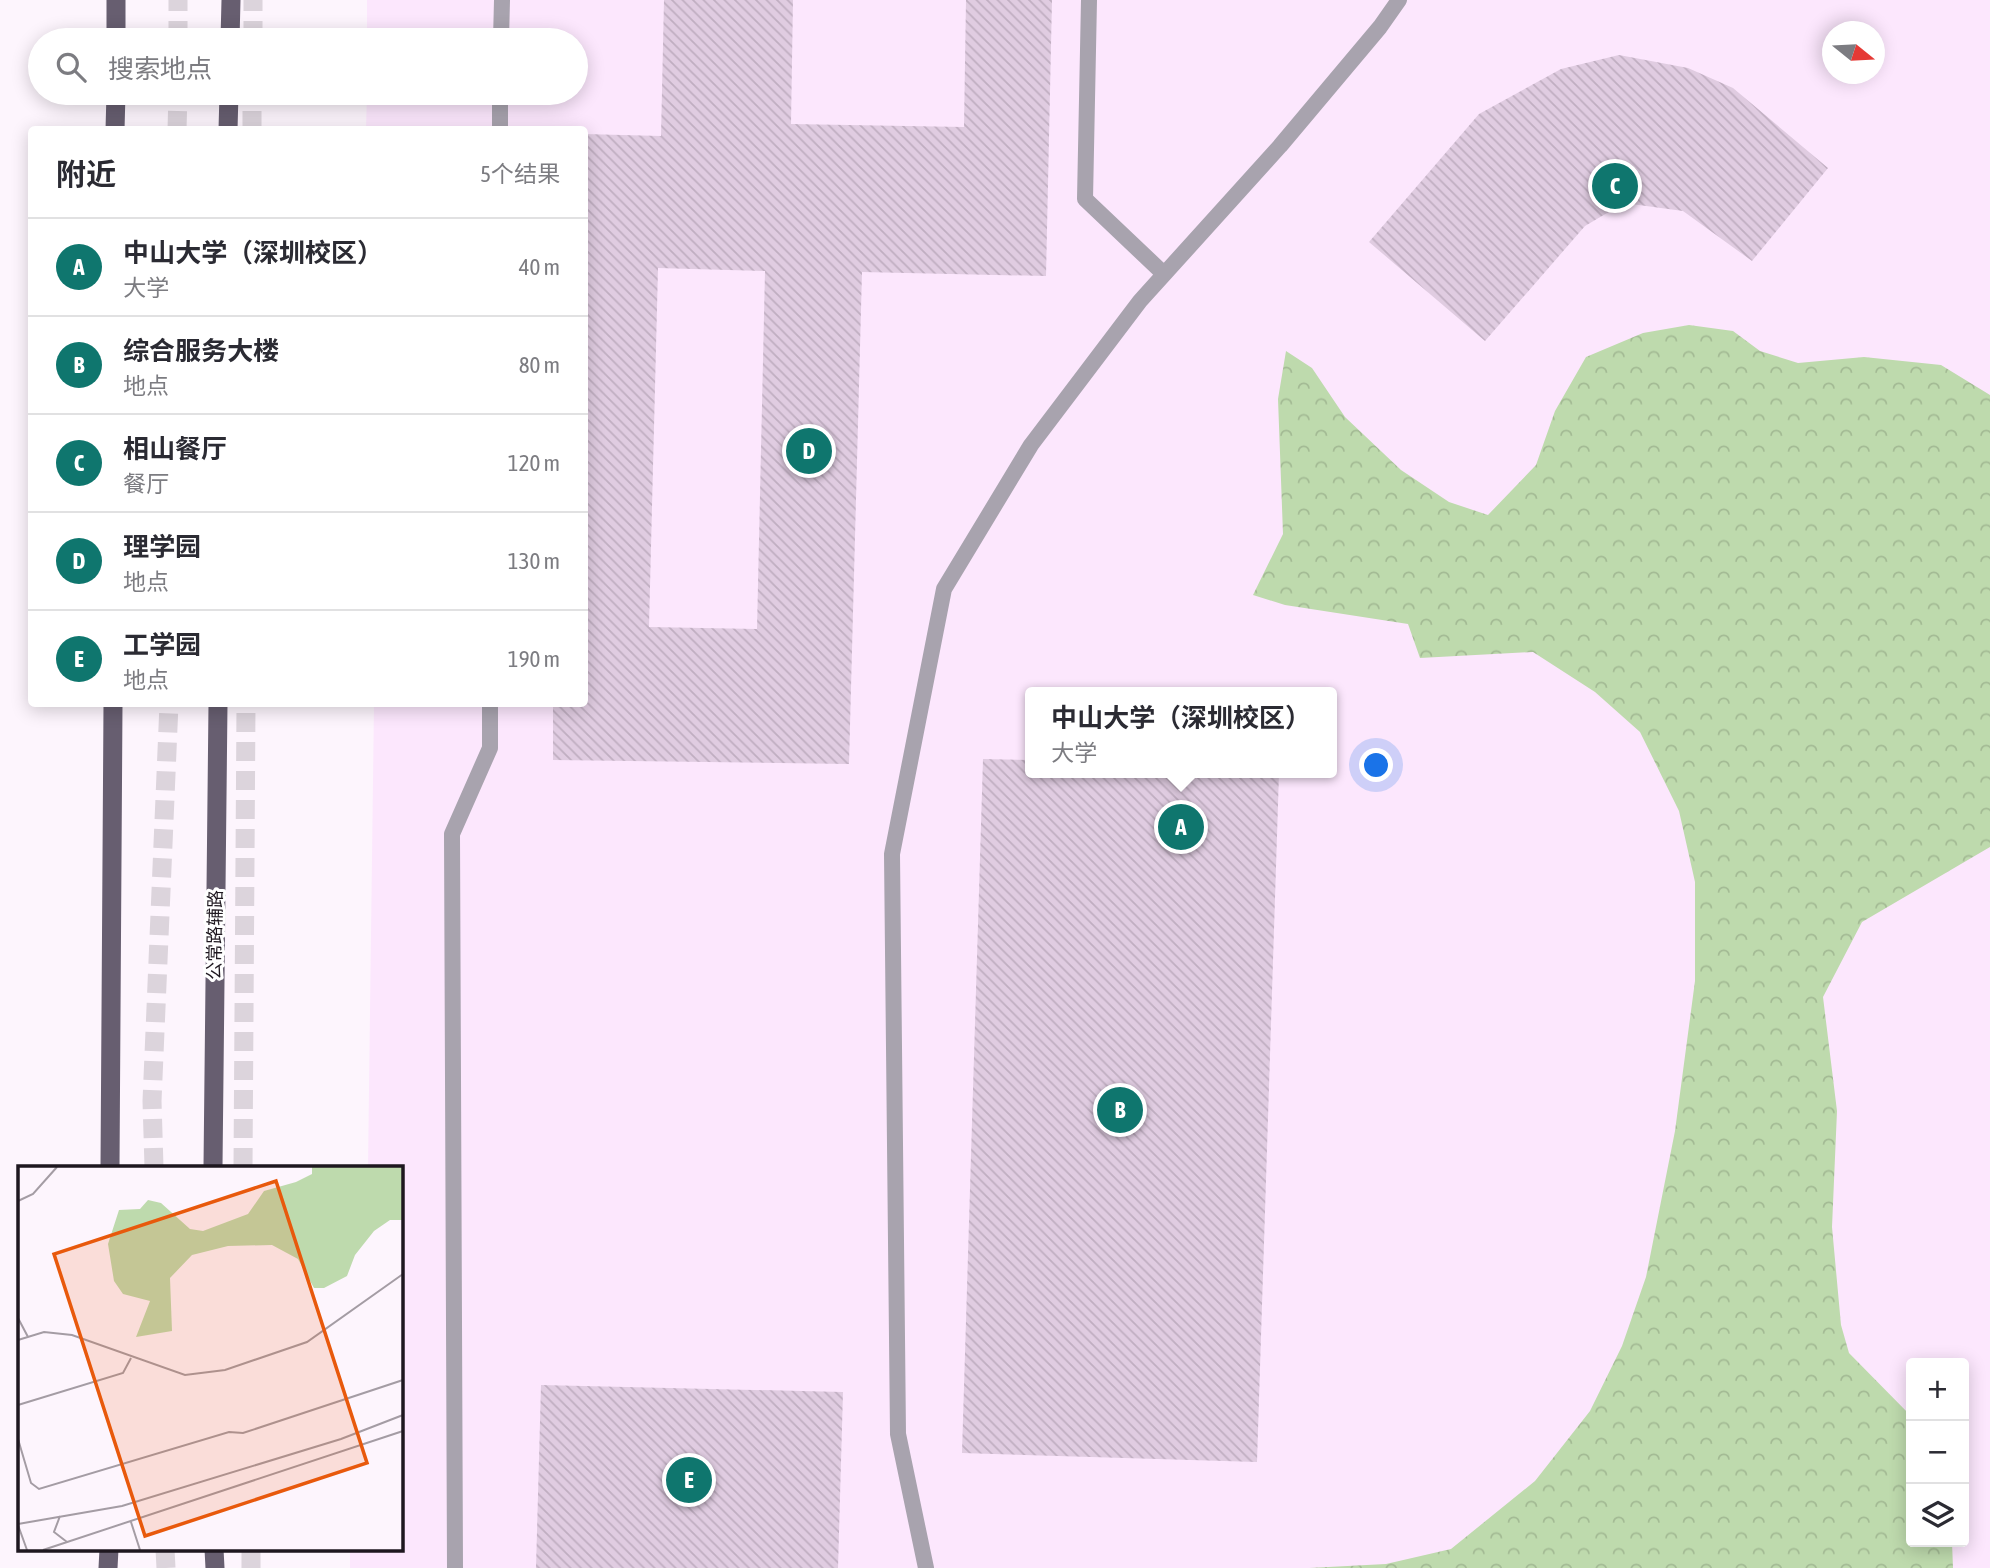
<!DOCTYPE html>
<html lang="zh">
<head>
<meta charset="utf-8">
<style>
  :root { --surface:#fff; --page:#f2f2f3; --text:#2b2b33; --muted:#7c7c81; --line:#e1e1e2; --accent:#0f766e }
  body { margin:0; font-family:"Asap Condensed","Noto Sans SC",sans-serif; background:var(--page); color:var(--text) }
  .controls { position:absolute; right:21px; bottom:21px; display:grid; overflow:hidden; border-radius:7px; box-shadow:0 4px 18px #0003 }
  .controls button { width:63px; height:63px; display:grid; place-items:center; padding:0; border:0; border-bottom:2px solid var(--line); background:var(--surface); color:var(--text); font:35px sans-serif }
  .compass { position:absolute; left:1822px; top:21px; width:63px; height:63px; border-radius:50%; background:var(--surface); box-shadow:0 4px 18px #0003; rotate:108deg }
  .you { position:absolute; left:1377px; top:766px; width:24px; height:24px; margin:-18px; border:5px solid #fff; border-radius:50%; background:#1a73e8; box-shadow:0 0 0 10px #1a73e833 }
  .badge { display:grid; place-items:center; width:46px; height:46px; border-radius:50%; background:var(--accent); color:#fff; font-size:23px; font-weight:700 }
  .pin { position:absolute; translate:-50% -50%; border:4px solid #fff; box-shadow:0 2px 7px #0006 }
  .popup { position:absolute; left:1025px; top:687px; width:312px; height:91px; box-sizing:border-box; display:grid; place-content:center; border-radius:7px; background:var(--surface); filter:drop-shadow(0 2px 5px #0005); font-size:23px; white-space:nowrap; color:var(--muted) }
  .popup b { font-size:26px; color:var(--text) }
  .popup::after { content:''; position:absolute; left:50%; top:100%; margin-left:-14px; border:14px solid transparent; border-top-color:var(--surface) }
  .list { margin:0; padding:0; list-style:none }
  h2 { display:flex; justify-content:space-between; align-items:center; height:91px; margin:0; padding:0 28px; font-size:30px }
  h2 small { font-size:23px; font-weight:400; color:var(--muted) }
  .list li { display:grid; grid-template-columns:46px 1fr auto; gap:21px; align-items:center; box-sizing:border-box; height:98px; padding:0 28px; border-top:2px solid var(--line) }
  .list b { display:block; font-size:26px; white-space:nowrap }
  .list p { margin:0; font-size:23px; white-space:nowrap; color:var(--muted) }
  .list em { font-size:23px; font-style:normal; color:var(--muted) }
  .icon { flex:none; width:38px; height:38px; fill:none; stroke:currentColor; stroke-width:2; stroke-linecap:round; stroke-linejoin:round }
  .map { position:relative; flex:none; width:1990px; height:1568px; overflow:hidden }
  .search { position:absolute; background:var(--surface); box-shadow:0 4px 18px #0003; left:28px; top:28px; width:560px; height:77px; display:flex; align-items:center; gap:18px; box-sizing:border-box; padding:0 24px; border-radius:38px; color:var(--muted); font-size:26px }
  .panel { position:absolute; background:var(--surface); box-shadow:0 4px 18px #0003; left:28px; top:126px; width:560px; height:581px; border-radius:7px }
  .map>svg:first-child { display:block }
  .built { fill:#fce7fd; fill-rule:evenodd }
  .forest { fill:url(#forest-crowns) }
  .building { fill:url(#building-back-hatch); fill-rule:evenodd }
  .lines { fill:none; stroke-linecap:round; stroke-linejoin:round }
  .trunk-tunnel { stroke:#dcd4dc; stroke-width:19; stroke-dasharray:19 10; stroke-linecap:butt }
  .service { stroke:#a8a3ae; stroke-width:16 }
  .primary { stroke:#675e70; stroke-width:19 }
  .labels { text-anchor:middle; stroke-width:6; stroke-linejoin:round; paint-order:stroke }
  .street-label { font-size:18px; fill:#1e171f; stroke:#fff }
  .inset-road { fill:none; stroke:#a49ca4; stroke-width:2 }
  .view { fill:#e8590c; fill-opacity:0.15; stroke:#e8590c; stroke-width:3.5 }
  .inset-edge { fill:none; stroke:#1e171f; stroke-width:3.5 }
</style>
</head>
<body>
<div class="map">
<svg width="1990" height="1568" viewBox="0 0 1990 1568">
  <defs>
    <pattern id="forest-crowns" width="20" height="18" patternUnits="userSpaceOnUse" patternTransform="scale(1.75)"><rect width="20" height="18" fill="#bedaad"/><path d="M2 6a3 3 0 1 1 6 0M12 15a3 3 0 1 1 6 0" fill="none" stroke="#a3ba94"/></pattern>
    <pattern id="building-back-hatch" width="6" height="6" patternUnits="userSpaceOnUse" patternTransform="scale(1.75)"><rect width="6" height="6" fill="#e0cce1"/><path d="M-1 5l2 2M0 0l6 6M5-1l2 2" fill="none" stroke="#c0aec1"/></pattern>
  </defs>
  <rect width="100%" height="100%" fill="#fdf5fd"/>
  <path class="built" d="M 367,0 L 1990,0 L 1990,1568 L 350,1568 L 350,1549 L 401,1549 L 401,1167 L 368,1167 L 374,704 L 584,704 L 584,130 L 366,129 L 367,93 L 576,93 L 576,40 L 367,40 ZM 1832,32 L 1874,32 L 1874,74 L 1832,74 ZM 1030,692 L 1332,692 L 1332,773 L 1030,773 ZM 1911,1363 L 1964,1363 L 1964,1542 L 1911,1542 Z"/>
  <path class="forest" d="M 1689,325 L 1733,331 L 1760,351 L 1798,363 L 1864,357 L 1941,365 L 1990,395 L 1990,847 L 1862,922 L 1823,997 L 1837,1111 L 1832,1227 L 1841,1325 L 1849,1353 L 1911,1416 L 1911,1542 L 1952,1542 L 1953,1568 L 1309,1568 L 1386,1564 L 1451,1549 L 1535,1481 L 1590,1411 L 1622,1346 L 1646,1277 L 1675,1131 L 1695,981 L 1695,882 L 1679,811 L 1640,732 L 1595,692 L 1533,652 L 1420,658 L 1408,624 L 1285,605 L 1253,595 L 1283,534 L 1278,399 L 1286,351 L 1312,368 L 1345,417 L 1401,470 L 1449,502 L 1488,515 L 1536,465 L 1555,411 L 1586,357 L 1643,333 Z"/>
  <path class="building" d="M 664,0 L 793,0 L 791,124 L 964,127 L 966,0 L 1052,0 L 1046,276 L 862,272 L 849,764 L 553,760 L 553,704 L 584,704 L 584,134 L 661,136 ZM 658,268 L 765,271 L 757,629 L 649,627 Z
    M 1619,55 L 1688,68 L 1733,88 L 1828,168 L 1752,261 L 1683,211 L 1624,203 L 1585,226 L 1485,341 L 1369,242 L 1479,114 L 1561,69 Z
    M 983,759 L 1030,760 L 1030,773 L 1279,773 L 1257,1462 L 962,1453 Z
    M 541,1385 L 843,1392 L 838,1568 L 536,1568 Z"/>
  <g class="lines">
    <path class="trunk-tunnel" d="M 178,40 L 178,0
      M 253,40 L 253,0
      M 177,130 L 178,93
      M 252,130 L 252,93
      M 154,1167 L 152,1101 L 169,704
      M 243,1167 L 246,704
      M 165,1549 L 166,1568
      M 251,1549 L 251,1568"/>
    <path class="service" d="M 1089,0 L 1085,199 L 1164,274
      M 501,40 L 502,0
      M 500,130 L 500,93
      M 455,1568 L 452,834 L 490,748 L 490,704
      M 926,1568 L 898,1434 L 892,854 L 944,589 L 1031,445 L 1140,301 L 1280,146 L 1380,27 L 1399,0"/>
    <path class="primary" d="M 116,40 L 116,0
      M 230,40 L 231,0
      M 115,130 L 116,93
      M 228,130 L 229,93
      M 110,1167 L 113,704
      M 213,1167 L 218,704
      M 214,1549 L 215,1568
      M 108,1568 L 109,1549"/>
  </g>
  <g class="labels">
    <g class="street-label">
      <text transform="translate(215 935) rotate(-89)" y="6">公常路辅路</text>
    </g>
  </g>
  <g transform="translate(18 1166)">
    <rect width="385" height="385" fill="#fdf5fd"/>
    <path d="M 294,1 L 385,1 L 385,54 L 372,54 L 356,65 L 337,89 L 329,110 L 306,122 L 296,122 L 280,93 L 254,79 L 210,80 L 174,89 L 152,112 L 154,165 L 118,171 L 132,135 L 105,128 L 96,115 L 90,78 L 101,44 L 122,43 L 130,34 L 143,37 L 172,63 L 185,65 L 230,48 L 246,25 L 278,16 L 294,8 Z" fill="#bedaad"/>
    <path class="inset-road" d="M 0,35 L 15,28 L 39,1M 0,152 L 10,171M 0,174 L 26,166 L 54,169 L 167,209 L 207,204 L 289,176 L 385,108M 0,239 L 105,207 L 113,192M 0,273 L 13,317 L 21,323 L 211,266 L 225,267 L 385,214M 42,350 L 36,366 L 49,376M 113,356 L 122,384M 0,358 L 104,340 L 323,273 L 385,249M 0,359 L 9,384M 25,384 L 385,265"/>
    <path class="view" d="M 258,15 L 349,297 L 127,370 L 36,88 Z"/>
    <rect width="385" height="385" class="inset-edge"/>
  </g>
</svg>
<div class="controls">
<button>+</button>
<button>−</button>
<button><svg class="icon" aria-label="layers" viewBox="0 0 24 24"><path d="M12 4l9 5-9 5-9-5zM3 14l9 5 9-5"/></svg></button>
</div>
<svg class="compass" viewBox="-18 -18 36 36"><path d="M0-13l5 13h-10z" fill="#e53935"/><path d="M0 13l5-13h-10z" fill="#7c7c81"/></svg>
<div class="you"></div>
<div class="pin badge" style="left:1181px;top:827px">A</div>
<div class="popup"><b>中山大学（深圳校区）</b>大学</div>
<div class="pin badge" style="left:1120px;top:1110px">B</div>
<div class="pin badge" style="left:1615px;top:186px">C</div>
<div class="pin badge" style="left:809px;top:451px">D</div>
<div class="pin badge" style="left:689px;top:1480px">E</div>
<div class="search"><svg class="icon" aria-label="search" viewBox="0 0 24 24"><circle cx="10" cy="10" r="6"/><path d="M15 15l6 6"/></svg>搜索地点</div>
<section class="panel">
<h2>附近<small>5个结果</small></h2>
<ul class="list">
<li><span class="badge">A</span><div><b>中山大学（深圳校区）</b><p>大学</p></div><em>40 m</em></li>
<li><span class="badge">B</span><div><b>综合服务大楼</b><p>地点</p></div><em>80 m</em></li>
<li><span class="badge">C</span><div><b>相山餐厅</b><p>餐厅</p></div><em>120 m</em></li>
<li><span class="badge">D</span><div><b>理学园</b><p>地点</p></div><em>130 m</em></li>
<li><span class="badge">E</span><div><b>工学园</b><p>地点</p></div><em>190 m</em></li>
</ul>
</section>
</div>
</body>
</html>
